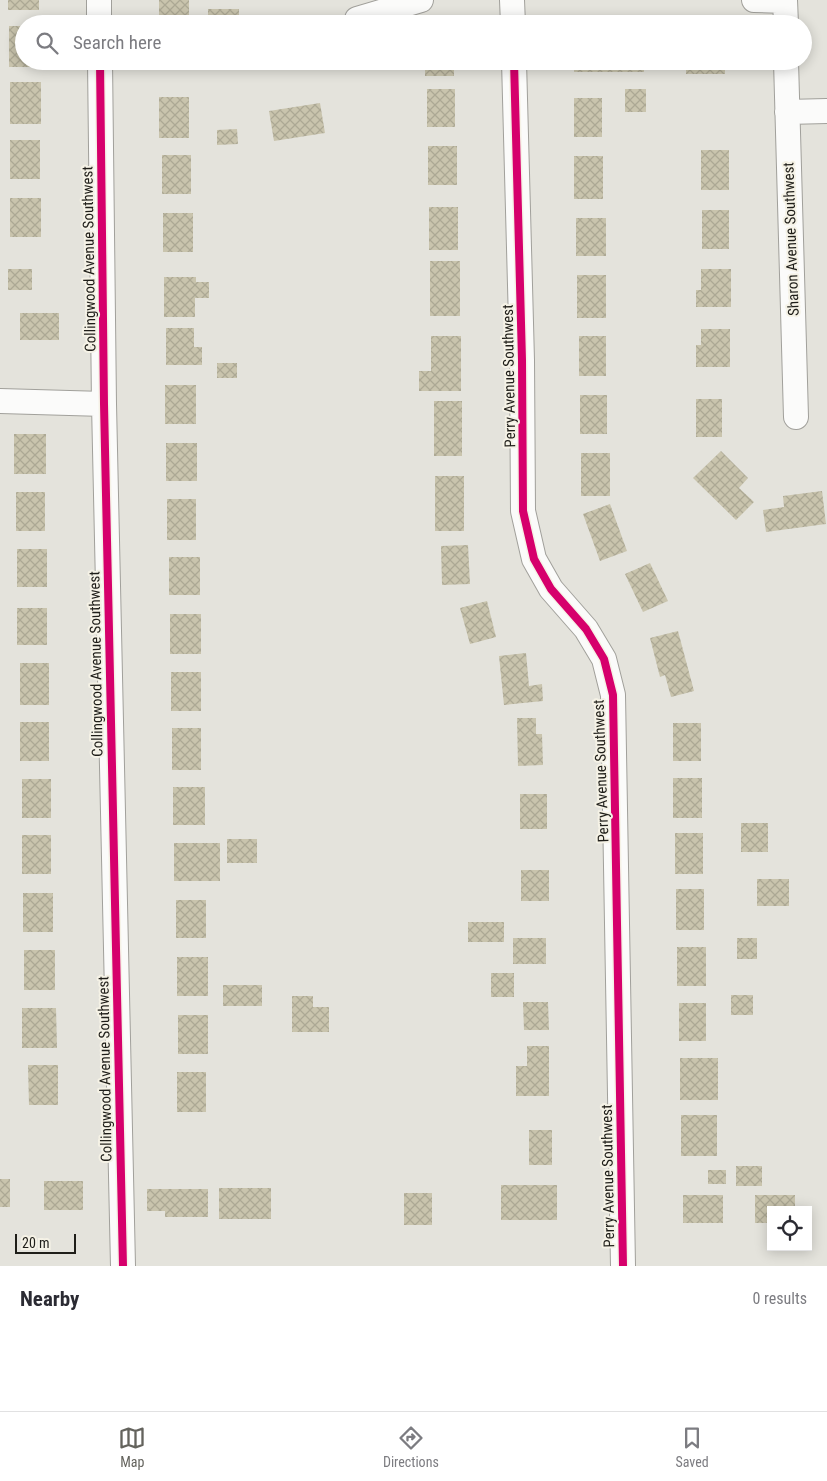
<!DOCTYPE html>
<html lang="en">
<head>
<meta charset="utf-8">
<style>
  :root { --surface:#fff; --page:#f2f2f3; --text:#2b2b33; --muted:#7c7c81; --line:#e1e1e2; --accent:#64635d }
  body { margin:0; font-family:"Roboto Condensed",sans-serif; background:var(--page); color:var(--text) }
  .controls { position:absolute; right:15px; bottom:15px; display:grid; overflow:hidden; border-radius:0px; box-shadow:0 2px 12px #0003 }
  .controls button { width:45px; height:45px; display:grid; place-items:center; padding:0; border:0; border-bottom:1px solid var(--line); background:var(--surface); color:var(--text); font:25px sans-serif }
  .scale { position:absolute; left:15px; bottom:12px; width:61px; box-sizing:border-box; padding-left:5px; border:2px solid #1f1e19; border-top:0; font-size:14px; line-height:18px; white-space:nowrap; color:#1f1e19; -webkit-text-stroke:4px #f5f2e6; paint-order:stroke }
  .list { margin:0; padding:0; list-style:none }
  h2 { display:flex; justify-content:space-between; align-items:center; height:65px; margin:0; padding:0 20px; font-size:21px }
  h2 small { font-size:16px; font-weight:400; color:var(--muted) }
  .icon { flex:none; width:28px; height:28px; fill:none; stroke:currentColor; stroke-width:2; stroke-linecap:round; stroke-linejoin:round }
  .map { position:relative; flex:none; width:827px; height:1266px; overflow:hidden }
  .search { position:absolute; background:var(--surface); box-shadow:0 2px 12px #0003; left:15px; right:15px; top:15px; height:55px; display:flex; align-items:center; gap:12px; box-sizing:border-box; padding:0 18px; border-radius:28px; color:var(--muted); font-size:19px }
  .sheet { height:145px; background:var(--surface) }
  nav { display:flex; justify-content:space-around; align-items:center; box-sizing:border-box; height:70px; border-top:1px solid var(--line); background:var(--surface); font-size:14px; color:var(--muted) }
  nav a { display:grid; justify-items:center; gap:2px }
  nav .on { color:var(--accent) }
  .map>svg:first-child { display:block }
  .building { fill:url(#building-cross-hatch) }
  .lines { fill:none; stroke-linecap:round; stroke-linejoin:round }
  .minor-casing { stroke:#a1a09b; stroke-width:26 }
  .minor { stroke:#fbfbfa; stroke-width:24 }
  .quiet { stroke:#8e44ad; stroke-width:6; stroke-dasharray:12 6; stroke-linecap:butt }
  .cycleway-casing { stroke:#f5f2e6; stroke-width:11 }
  .cycleway { stroke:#d6006c; stroke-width:8 }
  .labels { text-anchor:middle; stroke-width:4; stroke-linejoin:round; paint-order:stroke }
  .street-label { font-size:15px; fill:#1f1e19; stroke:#f5f2e6 }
</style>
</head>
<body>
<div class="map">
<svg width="827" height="1266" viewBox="0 0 827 1266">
  <defs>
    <pattern id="building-cross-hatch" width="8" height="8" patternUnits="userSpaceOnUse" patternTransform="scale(1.25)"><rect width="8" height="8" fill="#c9c4ad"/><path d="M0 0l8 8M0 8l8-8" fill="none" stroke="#aca894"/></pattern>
  </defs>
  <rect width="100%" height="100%" fill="#e4e3dc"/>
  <path class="building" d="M 8,0 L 39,0 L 39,10 L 8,10 Z
    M 159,0 L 189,0 L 189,22 L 159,22 Z
    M 208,9 L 239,9 L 239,24 L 208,24 Z
    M 425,20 L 454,20 L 454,24 L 425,24 Z
    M 9,26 L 24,26 L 24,61 L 39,61 L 39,67 L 9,67 Z
    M 425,61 L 454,61 L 454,76 L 425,76 Z
    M 574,61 L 644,61 L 644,72 L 574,72 Z
    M 686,61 L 725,61 L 725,74 L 686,74 Z
    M 10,82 L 41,82 L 41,124 L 10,124 Z
    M 427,89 L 455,89 L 455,127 L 427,127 Z
    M 625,89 L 646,89 L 646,112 L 625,112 Z
    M 159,97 L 189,97 L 189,138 L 159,138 Z
    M 574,98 L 602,98 L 602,137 L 574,137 Z
    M 320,103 L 325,133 L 274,141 L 269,111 Z
    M 237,129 L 238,144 L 217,145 L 217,130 Z
    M 10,140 L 40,140 L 40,179 L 10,179 Z
    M 428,146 L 457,146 L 457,185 L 428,185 Z
    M 701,150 L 729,150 L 729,190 L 701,190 Z
    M 162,155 L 191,155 L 191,194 L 162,194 Z
    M 574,156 L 603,156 L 603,199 L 574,199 Z
    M 10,198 L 41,198 L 41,237 L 10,237 Z
    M 429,207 L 458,207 L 458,250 L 429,250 Z
    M 702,210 L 729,210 L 729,249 L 702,249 Z
    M 163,213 L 193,213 L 193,252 L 163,252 Z
    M 576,218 L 606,218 L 606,256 L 576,256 Z
    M 430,261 L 460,261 L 460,316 L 430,316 Z
    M 8,269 L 32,269 L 32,290 L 8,290 Z
    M 701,269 L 731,269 L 731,307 L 696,307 L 696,290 L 701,290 Z
    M 577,275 L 606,275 L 606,318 L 577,318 Z
    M 164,277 L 196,277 L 196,282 L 209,282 L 209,298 L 195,298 L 195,317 L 164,317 Z
    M 20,313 L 59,313 L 59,340 L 20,340 Z
    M 166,328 L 194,328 L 194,347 L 202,347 L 202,365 L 166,365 Z
    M 701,329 L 730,329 L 730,367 L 696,367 L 696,345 L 701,345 Z
    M 431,336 L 461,336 L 461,391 L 419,391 L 419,371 L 431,371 Z
    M 579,336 L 606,336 L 606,376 L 579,376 Z
    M 217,363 L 237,363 L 237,378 L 217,378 Z
    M 165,385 L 196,385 L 196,424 L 165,424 Z
    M 580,395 L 607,395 L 607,434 L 580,434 Z
    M 696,399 L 722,399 L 722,437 L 696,437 Z
    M 434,401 L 462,401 L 462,456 L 434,456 Z
    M 14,434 L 46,434 L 46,474 L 14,474 Z
    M 166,443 L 197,443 L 197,481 L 166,481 Z
    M 721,451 L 748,478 L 739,488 L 754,502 L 736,520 L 693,478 Z
    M 581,453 L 610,453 L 610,496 L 581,496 Z
    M 435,476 L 464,476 L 464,531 L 435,531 Z
    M 822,491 L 826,524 L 766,532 L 763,510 L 784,507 L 783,496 Z
    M 16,492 L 45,492 L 45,531 L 16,531 Z
    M 167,499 L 196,499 L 196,540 L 167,540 Z
    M 610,504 L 627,551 L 600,561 L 583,514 Z
    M 468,545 L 470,584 L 442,585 L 441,546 Z
    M 17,549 L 47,549 L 47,587 L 17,587 Z
    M 169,557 L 200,557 L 200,595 L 169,595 Z
    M 650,563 L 668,601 L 643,612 L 625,574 Z
    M 487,601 L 496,637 L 470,644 L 460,608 Z
    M 17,608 L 47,608 L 47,645 L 17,645 Z
    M 170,614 L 201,614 L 201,654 L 170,654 Z
    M 678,631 L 694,691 L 671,697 L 665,675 L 660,677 L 650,638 Z
    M 526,653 L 529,686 L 542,684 L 543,701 L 504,705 L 499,656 Z
    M 20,663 L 49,663 L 49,705 L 20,705 Z
    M 171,672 L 201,672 L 201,711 L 171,711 Z
    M 517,718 L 536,718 L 536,734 L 542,734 L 543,765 L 518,766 Z
    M 20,722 L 49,722 L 49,761 L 20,761 Z
    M 673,723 L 701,723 L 701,761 L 673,761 Z
    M 172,728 L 201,728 L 201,770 L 172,770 Z
    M 673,778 L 702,778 L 702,818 L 673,818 Z
    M 22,779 L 51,779 L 51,818 L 22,818 Z
    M 173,787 L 205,787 L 205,825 L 173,825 Z
    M 520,794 L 547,794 L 547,829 L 520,829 Z
    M 741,823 L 768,823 L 768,852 L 741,852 Z
    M 675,833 L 703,833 L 703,874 L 675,874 Z
    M 22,835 L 51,835 L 51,874 L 22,874 Z
    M 227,839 L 257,839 L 257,863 L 227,863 Z
    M 174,843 L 220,843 L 220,881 L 174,881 Z
    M 521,870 L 549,870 L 549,901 L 521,901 Z
    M 757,879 L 789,879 L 789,906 L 757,906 Z
    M 676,889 L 704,889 L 704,930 L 676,930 Z
    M 23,893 L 53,893 L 53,932 L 23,932 Z
    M 176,900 L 206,900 L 206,938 L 176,938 Z
    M 468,922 L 504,922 L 504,942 L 468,942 Z
    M 513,938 L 546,938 L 546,964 L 513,964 Z
    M 737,938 L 757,938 L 757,959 L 737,959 Z
    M 677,947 L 706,947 L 706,986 L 677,986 Z
    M 24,950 L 55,950 L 55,990 L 24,990 Z
    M 177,957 L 208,957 L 208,996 L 177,996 Z
    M 491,973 L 514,973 L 514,997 L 491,997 Z
    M 223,985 L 262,985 L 262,1006 L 223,1006 Z
    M 731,995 L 753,995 L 753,1015 L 731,1015 Z
    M 292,996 L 313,996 L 313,1007 L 329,1007 L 329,1032 L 292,1032 Z
    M 523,1002 L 548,1002 L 549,1030 L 524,1030 Z
    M 679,1003 L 706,1003 L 706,1041 L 679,1041 Z
    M 22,1008 L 56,1008 L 57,1048 L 22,1048 Z
    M 178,1015 L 208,1015 L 208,1054 L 178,1054 Z
    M 527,1046 L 549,1046 L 549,1096 L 516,1096 L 516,1066 L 527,1066 Z
    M 680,1058 L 718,1058 L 718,1100 L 680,1100 Z
    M 28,1065 L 58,1065 L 58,1105 L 29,1105 Z
    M 177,1072 L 206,1072 L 206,1112 L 177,1112 Z
    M 681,1115 L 717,1115 L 717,1156 L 681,1156 Z
    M 529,1130 L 552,1130 L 552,1165 L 529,1165 Z
    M 736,1166 L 762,1166 L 762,1186 L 736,1186 Z
    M 708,1170 L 726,1170 L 726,1184 L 708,1184 Z
    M 0,1179 L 10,1179 L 10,1207 L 0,1207 Z
    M 44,1181 L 83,1181 L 83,1210 L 44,1210 Z
    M 501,1185 L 557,1185 L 557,1220 L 501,1220 Z
    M 219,1188 L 271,1188 L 271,1219 L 219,1219 Z
    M 147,1189 L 208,1189 L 208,1217 L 165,1217 L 165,1211 L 147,1211 Z
    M 404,1193 L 432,1193 L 432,1225 L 404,1225 Z
    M 683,1195 L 723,1195 L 723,1223 L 683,1223 Z
    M 755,1195 L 795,1195 L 795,1210 L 771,1210 L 771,1223 L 755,1223 Z"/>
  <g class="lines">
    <g class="minor-casing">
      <path id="minor" d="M 99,0 L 99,24
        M 512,0 L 513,24
        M 754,0 L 785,1
        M 785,0 L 786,24
        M 357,19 L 421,0
        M 100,61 L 104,404 L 123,1266
        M 514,61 L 522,360 L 523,511 L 534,559 L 551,589 L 586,629 L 604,659 L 613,695 L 623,1266
        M 786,61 L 796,417
        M 787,112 L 827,111
        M 0,401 L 104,404"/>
    </g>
    <use href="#minor" class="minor"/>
    <path class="quiet" d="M 350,24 L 357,19
      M 125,62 L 196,61"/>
    <g class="cycleway-casing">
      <path id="cycleway" d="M 100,61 L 104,404 L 123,1266
        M 514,61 L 522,360 L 523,511 L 534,559 L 551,589 L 586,629 L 604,659 L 613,695 L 623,1266"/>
    </g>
    <use href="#cycleway" class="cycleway"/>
  </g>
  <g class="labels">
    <g class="street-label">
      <text transform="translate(791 239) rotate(-92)" y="5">Sharon Avenue Southwest</text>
      <text transform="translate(89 259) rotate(-91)" y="5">Collingwood Avenue Southwest</text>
      <text transform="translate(509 376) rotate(-91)" y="5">Perry Avenue Southwest</text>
      <text transform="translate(96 664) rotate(-91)" y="5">Collingwood Avenue Southwest</text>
      <text transform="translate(601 771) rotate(-92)" y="5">Perry Avenue Southwest</text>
      <text transform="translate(105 1069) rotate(-91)" y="5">Collingwood Avenue Southwest</text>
      <text transform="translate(608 1176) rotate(-91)" y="5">Perry Avenue Southwest</text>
    </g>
  </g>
</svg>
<div class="controls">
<button><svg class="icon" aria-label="locate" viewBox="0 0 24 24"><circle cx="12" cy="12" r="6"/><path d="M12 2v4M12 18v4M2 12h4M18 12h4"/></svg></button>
</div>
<div class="scale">20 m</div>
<div class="search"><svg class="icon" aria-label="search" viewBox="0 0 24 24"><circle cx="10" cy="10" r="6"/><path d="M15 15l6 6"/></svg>Search here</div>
</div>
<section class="sheet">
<h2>Nearby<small>0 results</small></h2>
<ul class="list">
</ul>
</section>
<nav>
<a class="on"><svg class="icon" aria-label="map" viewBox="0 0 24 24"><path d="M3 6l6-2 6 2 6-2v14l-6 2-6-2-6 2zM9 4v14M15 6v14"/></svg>Map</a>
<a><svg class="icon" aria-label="directions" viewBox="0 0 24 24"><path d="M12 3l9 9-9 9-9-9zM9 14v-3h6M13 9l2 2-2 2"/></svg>Directions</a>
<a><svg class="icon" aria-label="saved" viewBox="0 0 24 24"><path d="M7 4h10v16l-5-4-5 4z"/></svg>Saved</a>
</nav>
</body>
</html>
